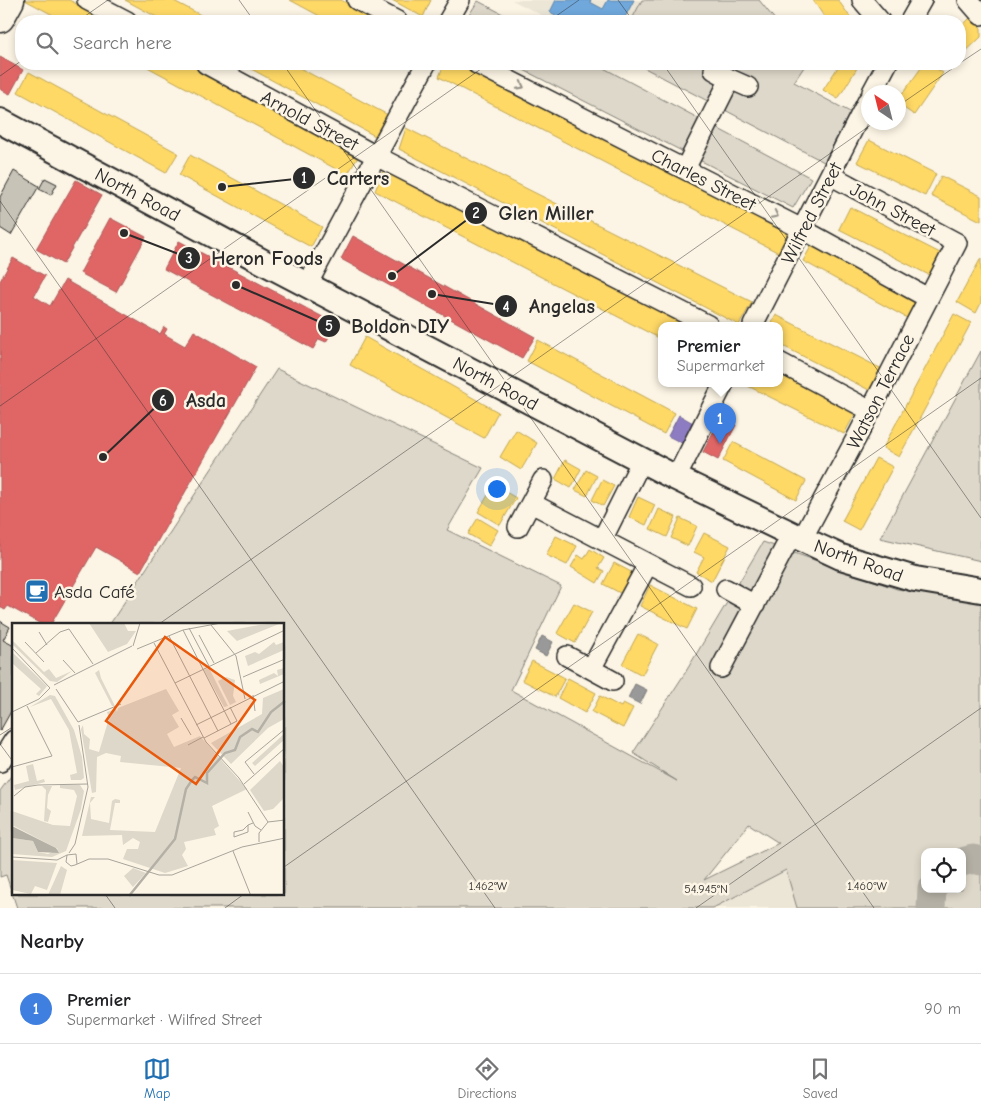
<!DOCTYPE html>
<html lang="en">
<head>
<meta charset="utf-8">
<style>
  :root { --surface:#fff; --page:#f6f6f6; --text:#202124; --muted:#757577; --line:#e0e0e0; --accent:#1f6fb2 }
  body { margin:0; font-family:"Comic Neue",sans-serif; background:var(--page); color:var(--text) }
  .controls { position:absolute; right:15px; bottom:15px; display:grid; overflow:hidden; border-radius:10px; box-shadow:0 2px 8px #0003 }
  .controls button { width:45px; height:45px; display:grid; place-items:center; padding:0; border:0; border-bottom:1px solid var(--line); background:var(--surface); color:var(--text); font:25px sans-serif }
  .compass { position:absolute; left:861px; top:85px; width:45px; height:45px; border-radius:50%; background:var(--surface); box-shadow:0 2px 8px #0003; rotate:325deg }
  .you { position:absolute; left:496px; top:488px; width:18px; height:18px; margin:-12px; border:4px solid #fff; border-radius:50%; background:#1a73e8; box-shadow:0 0 0 8px #1a73e833 }
  .badge { display:grid; place-items:center; width:32px; height:32px; border-radius:50%; background:var(--accent); color:#fff; font-size:16px; font-weight:700 }
  .pin { position:absolute; translate:-50% -41px; filter:drop-shadow(0 1px 2px #0008) }
  .pin::after { content:''; position:absolute; top:26px; width:18px; height:15px; background:inherit; clip-path:polygon(0 0,100% 0,50% 100%) }
  .popup { position:absolute; left:658px; top:322px; width:125px; height:65px; box-sizing:border-box; display:grid; place-content:center; border-radius:10px; background:var(--surface); filter:drop-shadow(0 1px 4px #0005); font-size:16px; white-space:nowrap; color:var(--muted) }
  .popup b { font-size:19px; color:var(--text) }
  .popup::after { content:''; position:absolute; left:50%; top:100%; margin-left:-10px; border:10px solid transparent; border-top-color:var(--surface) }
  .list { margin:0; padding:0; list-style:none }
  h2 { display:flex; justify-content:space-between; align-items:center; height:65px; margin:0; padding:0 20px; font-size:21px }
  h2 small { font-size:16px; font-weight:400; color:var(--muted) }
  .list li { display:grid; grid-template-columns:32px 1fr auto; gap:15px; align-items:center; box-sizing:border-box; height:70px; padding:0 20px; border-top:1px solid var(--line) }
  .list b { display:block; font-size:19px; white-space:nowrap }
  .list p { margin:0; font-size:16px; white-space:nowrap; color:var(--muted) }
  .list em { font-size:16px; font-style:normal; color:var(--muted) }
  .icon { flex:none; width:28px; height:28px; fill:none; stroke:currentColor; stroke-width:2; stroke-linecap:round; stroke-linejoin:round }
  .map { position:relative; flex:none; width:981px; height:908px; overflow:hidden }
  .search { position:absolute; background:var(--surface); box-shadow:0 2px 8px #0003; left:15px; right:15px; top:15px; height:55px; display:flex; align-items:center; gap:12px; box-sizing:border-box; padding:0 18px; border-radius:20px; color:var(--muted); font-size:19px }
  .sheet { height:135px; background:var(--surface) }
  nav { display:flex; justify-content:space-around; align-items:center; box-sizing:border-box; height:70px; border-top:1px solid var(--line); background:var(--surface); font-size:14px; color:var(--muted) }
  nav a { display:grid; justify-items:center; gap:2px }
  nav .on { color:var(--accent) }
  .map>svg:first-child { display:block }
  .built { fill:#ece6d7 }
  .green { fill:#ded8ca; stroke:#84827a; fill-rule:evenodd }
  .homes { fill:#ffd966; stroke:#bfa554 }
  .shops { fill:#e06666; stroke:#aa5454 }
  .offices { fill:#8e7cc3; stroke:#706495 }
  .schools { fill:#6fa8dc; stroke:#5b82a7 }
  .industry { fill:#999; stroke:#787878 }
  .lines { fill:none; stroke-linecap:round; stroke-linejoin:round }
  .river { stroke:#b4b0a5; stroke-width:29 }
  .building { fill:#c8c3b7; stroke:#2b2b2b }
  .minor-casing { stroke:#2b2b2b; stroke-width:22 }
  .tertiary-casing { stroke:#2b2b2b; stroke-width:28 }
  .secondary-casing { stroke:#2b2b2b; stroke-width:31 }
  .minor { stroke:#fcf5e5; stroke-width:19 }
  .tertiary { stroke:#fcf5e5; stroke-width:24 }
  .secondary { stroke:#fcf5e5; stroke-width:28 }
  .oneway { stroke:#949088 }
  .ticks { fill:none; stroke:#2b2b2b; stroke-width:1; stroke-opacity:0.45 }
  .labels { text-anchor:middle; stroke-width:5; stroke-linejoin:round; paint-order:stroke }
  .street-label { font-size:19px; fill:#2b2b2b; stroke:#fcf5e5 }
  .poi-label { font-size:19px; fill:#2b2b2b; stroke:#fcf5e5; text-anchor:start }
  .inset-river { fill:none; stroke:#b4b0a5; stroke-width:2.5 }
  .inset-road { fill:none; stroke:#a8a49b; stroke-width:1 }
  .view { fill:#e8590c; fill-opacity:0.15; stroke:#e8590c; stroke-width:2.5 }
  .inset-edge { fill:none; stroke:#2b2b2b; stroke-width:2.5 }
  .ticks-label { font-size:12px; text-anchor:middle; fill:#2b2b2b; stroke:#fcf5e5; stroke-width:5; stroke-linejoin:round; paint-order:stroke }
  .leader { fill:none; stroke:#2b2b2b; stroke-width:2 }
  .callout-dot { fill:#2b2b2b; stroke:#fcf5e5; stroke-width:2 }
  .mark-label { font-size:15px; text-anchor:middle; font-weight:bold; fill:#fff }
  .callout-label { font-size:20px; text-anchor:middle; font-weight:bold; fill:#2b2b2b; stroke:#fcf5e5; stroke-width:5; stroke-linejoin:round; paint-order:stroke }
</style>
</head>
<body>
<div class="map">
<svg width="981" height="908" viewBox="0 0 981 908">
  <rect width="100%" height="100%" fill="#fcf5e5"/>
  <filter id="ink" filterUnits="userSpaceOnUse"><feTurbulence type="fractalNoise" baseFrequency=".02" numOctaves="2"/><feDisplacementMap in="SourceGraphic" scale="10" xChannelSelector="R" yChannelSelector="G"/><feConvolveMatrix kernelMatrix="1 2 1 2 8 2 1 2 1" color-interpolation-filters="sRGB"/></filter>
  <g filter="url(#ink)">
    <path class="built" d="M 512,0 L 742,0 L 728,21 L 553,21 Z
      M 787,870 L 797,908 L 706,908 Z"/>
    <path class="green" d="M 642,0 L 759,0 L 776,21 L 631,21 Z
      M 478,1 L 516,21 L 465,21 Z
      M 512,64 L 596,64 L 811,178 L 793,208 Z
      M 637,64 L 803,64 L 804,67 L 794,82 L 850,112 L 824,162 Z
      M 981,351 L 981,561 L 880,538 Z
      M 277,369 L 483,468 L 447,530 L 561,586 L 511,690 L 677,781 L 633,753 L 685,673 L 763,542 L 897,589 L 981,601 L 981,908 L 797,908 L 786,870 L 713,908 L 17,908 L 6,875 L 0,877 L 0,791 L 11,776 L 14,778 L 14,894 L 284,894 L 284,624 L 110,624 ZM 749,824 L 779,843 L 704,880 ZM 925,852 L 962,852 L 962,889 L 925,889 Z"/>
    <path class="homes" d="M 25,0 L 69,0 L 110,21 L 64,21 Z
      M 125,0 L 172,0 L 212,21 L 164,21 Z
      M 290,0 L 341,0 L 381,21 L 329,21 Z
      M 392,0 L 431,0 L 423,17 Z
      M 813,0 L 838,0 L 853,21 L 827,21 Z
      M 971,17 L 981,28 L 981,37 L 960,57 L 960,28 Z
      M 142,64 L 190,64 L 360,154 L 347,175 Z
      M 242,64 L 292,64 L 388,115 L 375,136 Z
      M 444,64 L 460,64 L 792,230 L 779,253 L 439,77 Z
      M 840,64 L 850,64 L 857,68 L 838,99 L 823,90 Z
      M 924,64 L 930,64 L 943,73 L 914,115 L 898,104 L 898,100 Z
      M 29,72 L 178,153 L 166,173 L 18,92 Z
      M 406,128 L 752,302 L 739,325 L 399,149 Z
      M 869,140 L 936,174 L 925,196 L 857,162 Z
      M 190,155 L 322,227 L 311,247 L 179,175 Z
      M 383,171 L 692,325 L 661,325 L 661,339 L 375,191 Z
      M 941,176 L 981,196 L 981,221 L 931,196 Z
      M 850,207 L 942,254 L 931,276 L 839,229 Z
      M 813,243 L 917,300 L 907,318 L 803,261 Z
      M 981,258 L 981,303 L 976,313 L 957,302 Z
      M 954,314 L 971,323 L 899,457 L 883,448 Z
      M 776,315 L 882,369 L 871,391 L 779,344 L 779,325 L 771,325 Z
      M 365,337 L 498,412 L 484,438 L 350,365 Z
      M 538,340 L 675,413 L 664,434 L 527,361 Z
      M 779,374 L 856,412 L 844,434 L 742,383 L 779,383 Z
      M 516,430 L 537,443 L 521,470 L 500,457 Z
      M 733,442 L 806,481 L 796,500 L 723,461 Z
      M 876,458 L 893,467 L 859,530 L 842,521 Z
      M 565,460 L 581,469 L 571,488 L 555,479 Z
      M 586,470 L 597,476 L 587,496 L 575,490 Z
      M 602,480 L 614,486 L 603,506 L 592,500 Z
      M 494,485 L 516,498 L 500,525 L 478,512 Z
      M 638,497 L 655,505 L 646,525 L 629,517 Z
      M 659,509 L 676,517 L 667,537 L 650,529 Z
      M 478,518 L 498,530 L 489,546 L 468,534 Z
      M 680,518 L 697,526 L 688,546 L 671,538 Z
      M 704,533 L 730,546 L 712,581 L 696,572 L 704,557 L 694,552 Z
      M 556,536 L 577,546 L 567,565 L 546,555 Z
      M 590,549 L 604,558 L 598,568 L 604,571 L 597,583 L 571,567 L 578,555 L 584,559 Z
      M 614,563 L 633,573 L 622,594 L 603,584 Z
      M 650,585 L 697,609 L 687,629 L 640,606 Z
      M 574,603 L 592,612 L 575,643 L 557,633 Z
      M 638,634 L 658,644 L 642,675 L 622,664 Z
      M 532,661 L 565,678 L 555,697 L 522,680 Z
      M 568,678 L 596,693 L 585,713 L 558,698 Z
      M 600,696 L 621,707 L 623,703 L 633,708 L 623,728 L 592,712 Z"/>
    <path class="shops" d="M 0,57 L 23,70 L 10,94 L 0,89 Z
      M 76,180 L 102,195 L 63,264 L 36,249 Z
      M 110,218 L 146,237 L 116,292 L 80,273 Z
      M 353,236 L 535,337 L 522,358 L 341,259 Z
      M 179,241 L 336,324 L 326,342 L 319,339 L 313,349 L 164,269 Z
      M 13,258 L 45,276 L 34,296 L 50,306 L 65,280 L 160,334 L 164,327 L 167,329 L 164,334 L 185,346 L 194,331 L 256,367 L 140,572 L 96,547 L 51,624 L 41,624 L 8,606 L 5,610 L 0,607 L 0,281 Z
      M 721,417 L 736,425 L 718,460 L 703,452 Z"/>
    <path class="offices" d="M 679,415 L 693,423 L 682,443 L 668,436 Z"/>
    <path class="schools" d="M 556,0 L 591,0 L 590,2 L 603,9 L 608,0 L 634,0 L 623,21 L 567,21 L 550,12 Z"/>
    <path class="industry" d="M 542,636 L 553,642 L 546,656 L 535,650 Z
      M 635,684 L 647,690 L 640,704 L 628,698 Z"/>
    <g class="lines">
      <path class="river" d="M 962,862 L 973,859 L 981,861
        M 931,908 L 932,889"/>
    </g>
    <path class="building" d="M 14,171 L 39,186 L 11,235 L 0,228 L 0,197 Z
      M 45,178 L 57,184 L 51,195 L 39,189 Z
      M 0,621 L 10,627 L 3,640 L 14,646 L 14,706 L 0,731 Z"/>
    <g class="lines">
      <g class="minor-casing">
        <path id="minor" d="M 87,0 L 127,21
          M 357,0 L 397,21
          M 862,0 L 880,21
          M 968,0 L 981,15
          M 448,21 L 460,0
          M 910,21 L 922,0
          M 206,64 L 376,156 L 708,325
          M 477,64 L 802,229 L 928,298
          M 714,70 L 730,79
          M 872,92 L 887,64
          M 685,169 L 730,79 L 748,87
          M 307,285 L 426,64
          M 753,325 L 868,100
          M 779,362 L 871,411
          M 676,478 L 724,383
          M 531,503 L 691,586
          M 518,527 L 543,480
          M 802,539 L 859,433 L 957,243 L 830,175
          M 602,540 L 642,460
          M 726,589 L 755,605
          M 567,656 L 613,681
          M 721,668 L 792,534
          M 591,669 L 648,564
          M 0,762 L 14,740"/>
      </g>
      <g class="tertiary-casing">
        <path id="tertiary" d="M 0,121 L 269,265 L 676,478 L 802,539 L 841,557 L 915,579 L 981,590"/>
      </g>
      <g class="secondary-casing">
        <path id="secondary" d="M 0,18 L 10,0"/>
      </g>
      <use href="#minor" class="minor"/>
      <use href="#tertiary" class="tertiary"/>
      <use href="#secondary" class="secondary"/>
    </g>
    <defs><path id="oneway-chevron" d="M-2-3.5L2.5 0L-2 3.5" fill="none" stroke-width="1.6" stroke-linecap="round" stroke-linejoin="round" transform="scale(1.25)"/></defs>
    <g class="oneway">
      <use href="#oneway-chevron" transform="translate(521 86) rotate(27)"/>
      <use href="#oneway-chevron" transform="translate(775 215) rotate(27)"/>
    </g>
  </g>
  <path class="ticks" d="M 239,0 L 254,21M 618,0 L 633,21M 78,21 L 108,0M 549,21 L 579,0M 960,63 L 981,49M 283,64 L 874,908M 663,64 L 981,518M 0,76 L 21,61M 898,106 L 959,64M 0,201 L 495,908M 0,406 L 488,64M 159,624 L 875,122M 0,735 L 14,726M 0,744 L 14,763M 284,867 L 981,378M 105,894 L 115,908M 225,908 L 244,894M 696,908 L 981,708"/>
  <defs>
    <g id="cafe-square" transform="scale(1.25)"><rect x="-9" y="-9" width="18" height="18" rx="4" fill="#1f6fb2" stroke="#fcf5e5"/><path d="M-5.5-4.5H6V0H3Q3 3.5 0 3.5H-2.5Q-5.5 3.5-5.5 0ZM3-3.2v2h1.7v-2ZM-6 4.5H4V6H-6Z" fill="#fff"/></g>
  </defs>
  <g fill-rule="evenodd">
    <use href="#cafe-square" x="37" y="591"/>
  </g>
  <g class="labels">
    <g class="street-label">
      <text transform="translate(310 120) rotate(28)" y="7">Arnold Street</text>
      <text transform="translate(704 179) rotate(27)" y="7">Charles Street</text>
      <text transform="translate(138 194) rotate(28)" y="7">North Road</text>
      <text transform="translate(893 209) rotate(28)" y="7">John Street</text>
      <text transform="translate(811 213) rotate(-63)" y="7">Wilfred Street</text>
      <text transform="translate(496 383) rotate(28)" y="7">North Road</text>
      <text transform="translate(880 391) rotate(-63)" y="7">Watson Terrace</text>
      <text transform="translate(859 560) rotate(20)" y="7">North Road</text>
    </g>
    <g class="poi-label">
      <text x="54" y="598">Asda Café</text>
    </g>
  </g>
  <g transform="translate(12 623)">
    <rect width="272" height="272" fill="#fcf5e5"/>
    <path d="M 77,0 L 112,0 L 116,8 L 124,8 L 115,21 L 96,29 ZM 267,1 L 225,18 L 215,8 L 247,2 ZM 0,17 L 32,49 L 37,46 L 44,55 L 60,48 L 45,59 L 38,58 L 0,21 ZM 262,19 L 264,22 L 272,19 L 272,27 L 236,43 L 233,33 L 243,29 L 247,31 ZM 0,29 L 35,63 L 27,73 L 24,71 L 29,66 L 0,40 ZM 197,45 L 216,83 L 212,84 L 192,47 ZM 272,45 L 272,51 L 248,61 L 247,57 L 262,50 L 266,53 L 265,47 ZM 87,47 L 89,55 L 103,83 L 100,83 L 83,50 ZM 214,54 L 223,57 L 221,73 L 224,79 L 218,82 L 206,58 ZM 154,66 L 167,88 L 160,92 L 167,104 L 155,111 L 162,124 L 188,113 L 235,166 L 200,183 L 207,203 L 202,206 L 204,212 L 172,219 L 174,226 L 170,232 L 176,243 L 153,250 L 111,236 L 115,226 L 126,226 L 128,219 L 121,215 L 111,222 L 110,212 L 70,213 L 79,174 L 83,174 L 78,180 L 79,196 L 97,200 L 100,178 L 103,176 L 108,177 L 108,180 L 103,180 L 98,207 L 143,209 L 169,145 L 108,139 L 109,133 L 94,130 L 85,134 L 84,169 L 80,170 L 69,106 L 71,102 L 72,111 L 78,116 L 77,126 L 87,129 L 97,95 L 95,89 L 104,86 L 105,89 L 106,85 ZM 272,66 L 272,96 L 256,105 L 219,141 L 199,120 L 250,91 L 251,75 ZM 38,72 L 43,73 L 62,107 L 70,134 L 72,155 L 69,157 L 59,157 L 58,152 L 65,150 L 57,107 L 39,76 L 18,84 ZM 272,111 L 272,117 L 243,143 L 240,140 ZM 268,138 L 272,144 L 272,175 L 261,186 L 252,188 L 238,167 ZM 21,141 L 25,158 L 32,156 L 33,159 L 3,167 L 2,162 L 17,158 L 14,143 ZM 48,162 L 68,162 L 72,168 L 69,186 L 54,228 L 40,234 L 0,231 L 0,215 L 21,218 L 26,229 L 36,231 L 46,226 L 0,202 L 0,188 L 41,202 L 58,203 L 65,173 L 62,167 L 48,165 ZM 30,163 L 40,163 L 36,172 L 35,185 L 39,188 L 36,199 L 32,198 L 34,167 ZM 0,237 L 45,240 L 35,267 L 23,263 L 19,271 L 0,267 ZM 49,243 L 55,247 L 48,272 L 36,272 ZM 121,245 L 134,250 L 121,264 L 112,253 Z" fill="#ded8ca"/>
    <path d="M 0,203 L 44,225 L 47,230 L 26,229 L 21,218 L 0,215 Z" fill="#b4b0a5"/>
    <path class="inset-river" d="M 117,273 L 163,216 L 174,166 L 180,157 L 183,154 L 195,160 L 195,150 L 213,130 L 223,127 L 228,114 L 240,106 L 246,109 L 259,89 L 273,78"/>
    <path class="inset-road" d="M 199,2 L 224,33 L 233,76M 177,5 L 197,43M 171,7 L 219,101M 27,9 L 35,22M 187,12 L 202,40M 157,13 L 206,108M 13,19 L 32,39M 142,20 L 194,119 L 227,155 L 256,199M 121,23 L 128,0M 0,25 L 38,65M 125,26 L 171,7 L 209,0M 24,30 L 48,9 L 57,6 L 81,41M 51,37 L 63,50M 231,54 L 273,36M 163,60 L 273,7M 42,62 L 120,23M 44,66 L 66,99M 241,72 L 243,88M 0,89 L 27,76 L 38,65M 169,95 L 179,112M 66,99 L 109,81M 184,102 L 273,58M 192,115 L 225,98 L 218,84M 176,122 L 191,114M 0,144 L 40,133 L 15,83M 242,151 L 233,139 L 273,106M 232,161 L 273,125M 2,173 L 13,164 L 26,162 L 76,161M 236,189 L 243,203 L 249,207M 236,202 L 236,209 L 222,214 L 222,209 L 231,207 L 236,202 L 241,200M 247,219 L 247,210 L 256,199 L 273,197M 221,228 L 239,273M 57,230 L 63,221 L 76,164 L 67,102M 0,234 L 45,237 L 55,232M 65,241 L 64,231 L 55,232 L 54,239 L 59,243 L 63,242 L 77,236 L 96,236 L 147,252 L 160,252 L 230,224 L 273,215"/>
    <path class="view" d="M 153,14 L 243,77 L 184,161 L 94,98 Z"/>
    <rect width="272" height="272" class="inset-edge"/>
  </g>
  <g class="ticks-label">
    <text x="488" y="890">1.462°W</text>
    <text x="867" y="890">1.460°W</text>
    <text x="706" y="893">54.945°N</text>
  </g>
  <path class="leader" d="M222 187L304 178M392 276L476 213M124 233L189 258M432 294L506 306M236 285L329 326M103 457L163 400"/>
  <g class="callout-dot">
    <circle cx="222" cy="187" r="5"/>
    <circle cx="392" cy="276" r="5"/>
    <circle cx="124" cy="233" r="5"/>
    <circle cx="432" cy="294" r="5"/>
    <circle cx="236" cy="285" r="5"/>
    <circle cx="103" cy="457" r="5"/>
    <circle cx="304" cy="178" r="12"/>
    <circle cx="476" cy="213" r="12"/>
    <circle cx="189" cy="258" r="12"/>
    <circle cx="506" cy="306" r="12"/>
    <circle cx="329" cy="326" r="12"/>
    <circle cx="163" cy="400" r="12"/>
  </g>
  <g class="mark-label">
    <text x="304" y="183">1</text>
    <text x="476" y="218">2</text>
    <text x="189" y="263">3</text>
    <text x="506" y="312">4</text>
    <text x="329" y="331">5</text>
    <text x="163" y="406">6</text>
  </g>
  <g class="callout-label">
    <text x="358" y="185">Carters</text>
    <text x="546" y="220">Glen Miller</text>
    <text x="267" y="265">Heron Foods</text>
    <text x="562" y="313">Angelas</text>
    <text x="400" y="333">Boldon DIY</text>
    <text x="206" y="407">Asda</text>
  </g>
</svg>
<div class="controls">
<button><svg class="icon" aria-label="locate" viewBox="0 0 24 24"><circle cx="12" cy="12" r="6"/><path d="M12 2v4M12 18v4M2 12h4M18 12h4"/></svg></button>
</div>
<svg class="compass" viewBox="-18 -18 36 36"><path d="M0-13l5 13h-10z" fill="#e53935"/><path d="M0 13l5-13h-10z" fill="#757577"/></svg>
<div class="you"></div>
<div class="pin badge" style="left:720px;top:444px;background:#3f7fe0">1</div>
<div class="popup"><b>Premier</b>Supermarket</div>
<div class="search"><svg class="icon" aria-label="search" viewBox="0 0 24 24"><circle cx="10" cy="10" r="6"/><path d="M15 15l6 6"/></svg>Search here</div>
</div>
<section class="sheet">
<h2>Nearby<small></small></h2>
<ul class="list">
<li><span class="badge" style="background:#3f7fe0">1</span><div><b>Premier</b><p>Supermarket · Wilfred Street</p></div><em>90 m</em></li>
</ul>
</section>
<nav>
<a class="on"><svg class="icon" aria-label="map" viewBox="0 0 24 24"><path d="M3 6l6-2 6 2 6-2v14l-6 2-6-2-6 2zM9 4v14M15 6v14"/></svg>Map</a>
<a><svg class="icon" aria-label="directions" viewBox="0 0 24 24"><path d="M12 3l9 9-9 9-9-9zM9 14v-3h6M13 9l2 2-2 2"/></svg>Directions</a>
<a><svg class="icon" aria-label="saved" viewBox="0 0 24 24"><path d="M7 4h10v16l-5-4-5 4z"/></svg>Saved</a>
</nav>
</body>
</html>
